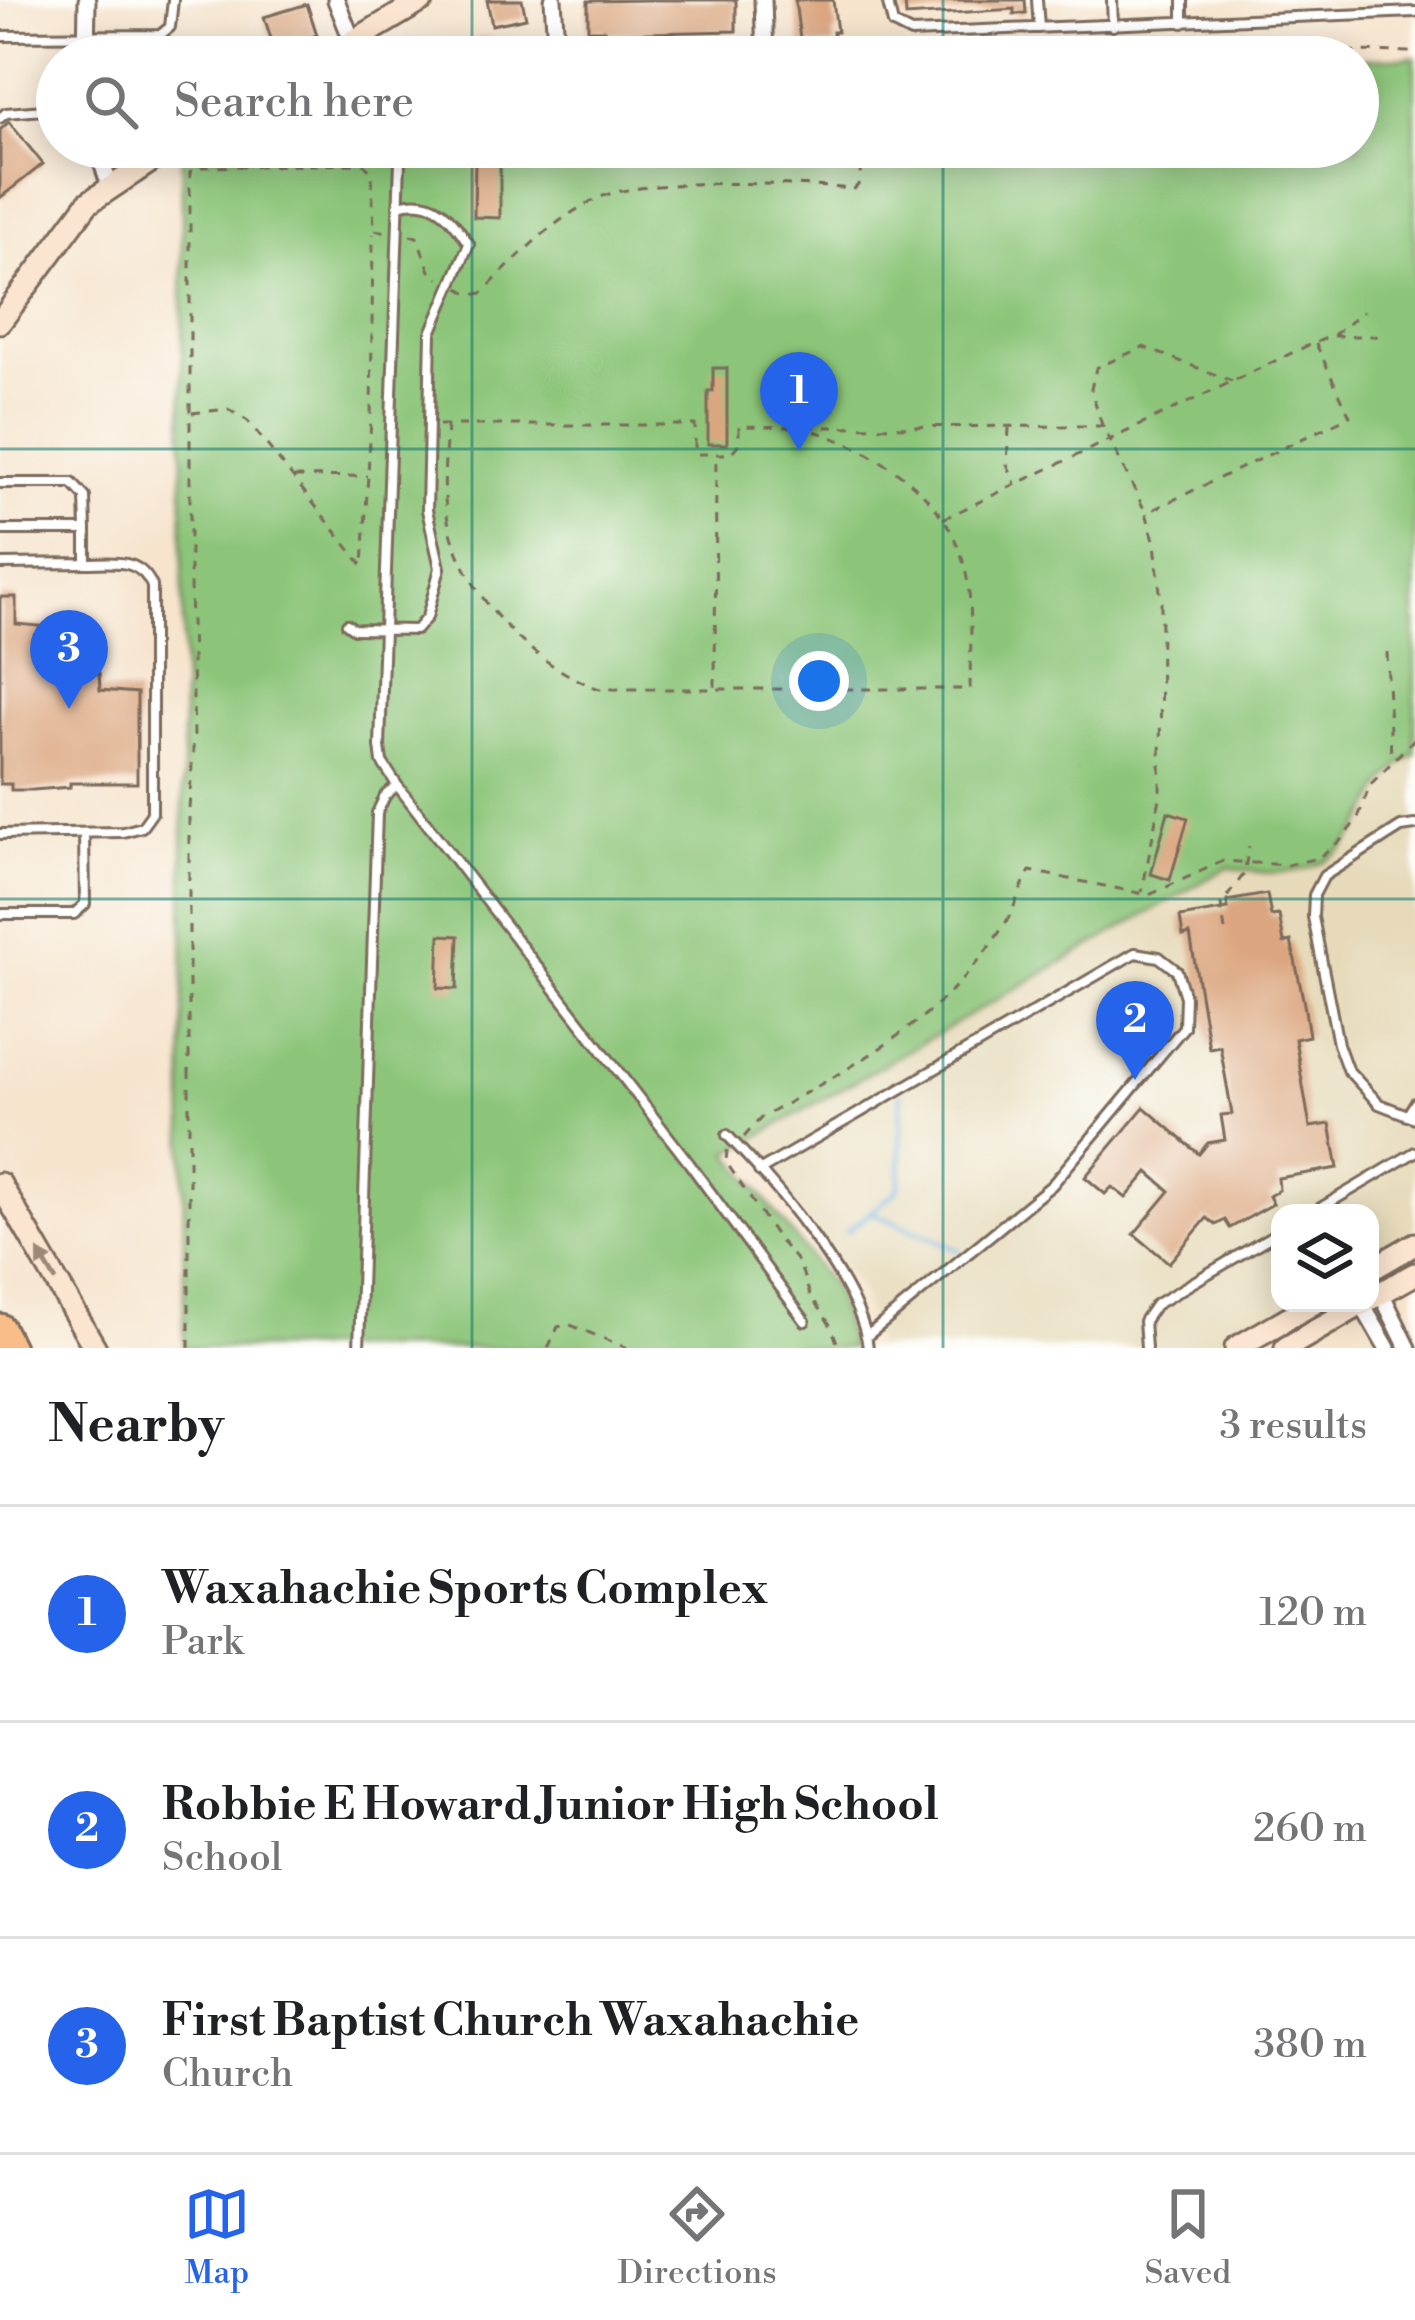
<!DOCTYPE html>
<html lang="en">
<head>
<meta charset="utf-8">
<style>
  :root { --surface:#fff; --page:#f2f2f2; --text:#202124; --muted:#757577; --line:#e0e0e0; --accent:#2563eb }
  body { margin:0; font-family:"Libre Bodoni",serif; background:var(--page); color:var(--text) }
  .controls { position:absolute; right:36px; bottom:36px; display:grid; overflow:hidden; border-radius:24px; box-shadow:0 6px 30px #0003 }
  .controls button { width:108px; height:108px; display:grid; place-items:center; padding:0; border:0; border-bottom:3px solid var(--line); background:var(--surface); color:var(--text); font:60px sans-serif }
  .you { position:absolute; left:819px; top:681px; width:42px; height:42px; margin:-30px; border:9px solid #fff; border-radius:50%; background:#1a73e8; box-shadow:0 0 0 18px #1a73e833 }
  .badge { display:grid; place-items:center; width:78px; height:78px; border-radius:50%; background:var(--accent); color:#fff; font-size:39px; font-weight:700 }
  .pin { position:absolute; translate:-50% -99px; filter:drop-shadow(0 3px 6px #0008) }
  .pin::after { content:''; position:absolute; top:63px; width:42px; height:36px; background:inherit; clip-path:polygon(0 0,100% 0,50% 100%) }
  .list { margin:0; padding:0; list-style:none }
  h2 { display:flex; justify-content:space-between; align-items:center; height:156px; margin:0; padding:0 48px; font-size:51px }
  h2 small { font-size:39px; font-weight:400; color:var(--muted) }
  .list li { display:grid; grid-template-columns:78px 1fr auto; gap:36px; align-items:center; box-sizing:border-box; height:216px; padding:0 48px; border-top:3px solid var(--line) }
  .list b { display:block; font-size:45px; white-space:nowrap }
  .list p { margin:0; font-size:39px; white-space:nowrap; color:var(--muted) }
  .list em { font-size:39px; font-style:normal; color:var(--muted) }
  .icon { flex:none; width:66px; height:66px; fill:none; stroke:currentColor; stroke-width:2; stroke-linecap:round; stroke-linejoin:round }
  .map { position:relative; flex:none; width:1415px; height:1348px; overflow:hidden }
  .search { position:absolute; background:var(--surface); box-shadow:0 6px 30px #0003; left:36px; right:36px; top:36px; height:132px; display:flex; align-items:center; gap:30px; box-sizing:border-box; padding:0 42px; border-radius:66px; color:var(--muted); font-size:45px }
  .sheet { height:804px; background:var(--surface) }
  nav { display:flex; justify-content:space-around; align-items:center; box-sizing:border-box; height:168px; border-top:3px solid var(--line); background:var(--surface); font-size:33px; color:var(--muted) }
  nav a { display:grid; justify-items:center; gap:6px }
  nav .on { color:var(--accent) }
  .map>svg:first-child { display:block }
  .built { fill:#e6daba }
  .green { fill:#8cc579; stroke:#64784c; stroke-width:3 }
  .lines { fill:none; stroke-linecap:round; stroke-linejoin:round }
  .stream { stroke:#6cb3e3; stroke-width:4.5 }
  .building { fill:#dba67f }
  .lane-casing { stroke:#7c6b5b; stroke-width:14 }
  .street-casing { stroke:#7c6b5b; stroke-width:21 }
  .secondary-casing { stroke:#7c6b5b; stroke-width:27 }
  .highway-casing { stroke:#7c6b5b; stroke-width:33 }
  .path { stroke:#7c6b5b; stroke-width:3; stroke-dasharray:9 9; stroke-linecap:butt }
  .lane { stroke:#fff; stroke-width:8 }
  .street { stroke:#fff; stroke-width:15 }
  .secondary { stroke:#fce5d0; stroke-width:21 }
  .highway { stroke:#f8bd89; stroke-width:27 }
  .oneway { fill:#9c8877 }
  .grid { fill:none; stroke:#0f766e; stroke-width:3; stroke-opacity:0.55 }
</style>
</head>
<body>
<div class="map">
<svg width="1415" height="1348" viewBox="0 0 1415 1348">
  <rect width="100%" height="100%" fill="#fdfcf7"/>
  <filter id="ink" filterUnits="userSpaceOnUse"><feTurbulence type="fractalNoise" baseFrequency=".00833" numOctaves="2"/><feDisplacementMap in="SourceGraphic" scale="24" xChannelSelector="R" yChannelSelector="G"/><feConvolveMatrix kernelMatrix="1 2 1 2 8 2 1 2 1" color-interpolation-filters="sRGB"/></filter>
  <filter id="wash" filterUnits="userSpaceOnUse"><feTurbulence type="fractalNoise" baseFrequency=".004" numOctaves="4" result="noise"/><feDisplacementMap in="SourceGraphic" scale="48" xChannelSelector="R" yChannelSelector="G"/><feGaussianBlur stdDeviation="2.7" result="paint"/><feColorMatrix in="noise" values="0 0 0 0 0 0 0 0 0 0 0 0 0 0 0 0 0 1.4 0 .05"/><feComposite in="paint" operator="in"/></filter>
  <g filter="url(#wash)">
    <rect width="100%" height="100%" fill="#f6e4cd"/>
    <path class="built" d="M 1415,755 L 1415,1235 L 1370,1261 L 1370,1213 L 1280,1213 L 1280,1303 L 1296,1303 L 1217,1348 L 875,1348 L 862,1292 L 747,1143 L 1228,867 L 1278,875 L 1314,866 L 1358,831 L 1393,767 Z"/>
    <path class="green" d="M 1415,57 L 1415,755 C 1381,774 1379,800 1358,830 C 1326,877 1277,878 1228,867 L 729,1153 L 833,1287 L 851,1348 L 184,1348 L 182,155 L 711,147 L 1358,147 L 1358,59 Z"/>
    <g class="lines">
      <path class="stream" d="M 871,1212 L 959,1250
        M 847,1231 L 896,1192 L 900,1184 L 901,1094"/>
    </g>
    <g id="blocks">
      <path class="building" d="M 487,0 L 522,0 L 526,18 L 492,25 Z
        M 650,0 L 736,0 L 736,31 L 604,34 L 604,30 L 588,30 L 588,1 Z
        M 795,0 L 833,0 L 837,32 L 833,32 L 834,46 L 801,47 Z
        M 905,0 L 1025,0 L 1026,13 L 1014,14 L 1014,9 L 906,16 Z
        M 307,4 L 317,35 L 274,48 L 264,17 Z
        M 478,37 L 520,40 L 518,55 L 481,57 L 474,48 Z
        M 9,122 L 43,164 L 0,198 L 0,130 Z
        M 475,161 L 500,162 L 500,218 L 474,217 Z
        M 713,368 L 727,368 L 727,444 L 708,444 L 708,391 L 713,391 Z
        M 0,597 L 16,597 L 16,624 L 71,629 L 71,623 L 91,623 L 91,673 L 99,673 L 100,690 L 137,693 L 137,783 L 70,783 L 70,787 L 33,790 L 11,790 L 11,784 L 0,784 Z
        M 1168,812 L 1188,818 L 1170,880 L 1151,874 Z
        M 1267,894 L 1271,916 L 1279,915 L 1284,943 L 1291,941 L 1304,1004 L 1309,1036 L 1295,1039 L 1310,1127 L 1330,1124 L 1338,1168 L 1278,1178 L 1279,1190 L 1269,1196 L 1273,1204 L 1230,1228 L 1225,1220 L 1216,1225 L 1207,1218 L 1169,1263 L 1134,1234 L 1170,1191 L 1148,1172 L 1126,1198 L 1112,1187 L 1105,1194 L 1085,1177 L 1144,1107 L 1199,1154 L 1208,1143 L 1225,1140 L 1221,1115 L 1232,1114 L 1220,1046 L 1209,1048 L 1190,934 L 1183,936 L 1180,917 L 1228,909 L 1227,901 Z
        M 440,935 L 459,936 L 457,989 L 438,988 Z"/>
    </g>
  </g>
  <g filter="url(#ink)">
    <use href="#blocks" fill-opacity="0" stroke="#7c6b5b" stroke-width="3"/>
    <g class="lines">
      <g class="lane-casing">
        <path id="lane" d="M 887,0 L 893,24 L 911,33 L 1415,12
          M 1037,0 L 1039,28
          M 1112,0 L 1113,26
          M 1183,0 L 1183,23
          M 0,36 L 160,35 L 170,27 L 173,0
          M 0,118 L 6,113 L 57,109
          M 0,483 L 72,483 L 85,497 L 86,530
          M 0,530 L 86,530 L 86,563 C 115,563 139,557 152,586 L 152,813 L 142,827 L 123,832 L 0,834
          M 0,564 L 86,563
          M 347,624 L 354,629 L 416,630 L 427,617 L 440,568 L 427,510 L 431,333 L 469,244 C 450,216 435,195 398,205
          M 397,785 L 689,1163 L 805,1321
          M 1415,825 L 1401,827 L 1324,876 L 1314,895 L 1313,917 L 1338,1044 L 1347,1069 L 1379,1104 L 1415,1118
          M 0,914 L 74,914 L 85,904 L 84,833
          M 1407,1116 L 1415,1103
          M 727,1135 C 772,1181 862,1284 868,1348
          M 759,1171 L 1135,953 L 1159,957 L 1177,971 L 1185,997 L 1184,1027 L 1052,1185 L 867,1336
          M 1312,1213 L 1415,1152
          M 359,1348 L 377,813 L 385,796 L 397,785 L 382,762 L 380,746 L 400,161 L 397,147
          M 1146,1348 L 1144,1321 L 1155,1305 L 1280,1231"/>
      </g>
      <g class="street-casing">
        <path id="street" d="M 336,0 L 353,43
          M 553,0 L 557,57
          M 763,0 L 765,57
          M 86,57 L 87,0
          M 97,147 L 110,187
          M 1370,1284 L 1381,1293 L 1408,1348
          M 1361,1303 L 1387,1348"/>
      </g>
      <g class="secondary-casing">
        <path id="secondary" d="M 327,57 L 423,0
          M 0,322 L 88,203 L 172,147
          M 0,1184 L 95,1348
          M 1370,1270 L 1415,1244
          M 1370,1299 L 1415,1274
          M 1236,1348 L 1314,1303
          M 1286,1348 L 1363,1303"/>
      </g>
      <g class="highway-casing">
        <path id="highway" d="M 0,1328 L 10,1348"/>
      </g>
      <path class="path" d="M 1167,57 L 1169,57
        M 1237,57 L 1261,57
        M 1293,57 L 1346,51 L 1415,52
        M 410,235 L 417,237 L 430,271 L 439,279
        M 459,288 L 472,295 L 482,293 C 517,257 551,221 596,199 C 643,176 798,184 854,189 L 858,185 L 865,147
        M 1333,336 L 1379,336
        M 1317,342 L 1335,334 L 1364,311
        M 192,413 L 228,409 L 248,421 L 363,566 L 371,419 L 373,234
        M 439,425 L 695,425 L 695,454 L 730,454 L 739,444 L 739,426 L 798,427
        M 447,425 C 445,460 441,495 450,529 C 469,600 532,665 600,689 L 970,689 C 970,646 975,599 962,558 C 941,488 867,445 801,427
        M 1102,425 L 1091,389 L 1096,368 L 1143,347 L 1232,381
        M 807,427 L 1103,426 L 1146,513
        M 1009,428 L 1007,464 L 1015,483
        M 294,477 L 367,476
        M 943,519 L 1315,342 L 1350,416 L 1146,513 L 1155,543 L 1161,602 L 1160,798 L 1142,892
        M 1387,652 L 1391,758
        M 715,687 L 716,457
        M 1225,930 L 1221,905 L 1244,874 L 1249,846
        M 744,1137 L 761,1118 C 861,1061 943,1022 1006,922 C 1016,906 1020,887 1030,871 L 1149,895 L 1223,861 L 1287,865 L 1318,858 L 1341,840 L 1358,818 L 1370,785 L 1415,738
        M 727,1150 L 726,1162 L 778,1239 L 799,1263 L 810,1295 L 831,1326 L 839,1348
        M 189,1348 L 189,809 L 194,735 L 190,584 L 190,172 L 200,167 L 364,164 L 372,173 L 374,230 L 388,232
        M 548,1348 L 558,1327 L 568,1324 L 627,1348"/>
      <use href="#lane" class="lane"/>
      <use href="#street" class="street"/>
      <use href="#secondary" class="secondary"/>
      <use href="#highway" class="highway"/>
    </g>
    <defs><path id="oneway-solid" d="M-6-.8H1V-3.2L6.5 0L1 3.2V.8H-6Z" transform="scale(3)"/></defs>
    <use class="oneway" href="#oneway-solid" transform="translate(47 1266) rotate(-121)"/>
  </g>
  <path class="grid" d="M 472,0 L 472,57M 943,0 L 943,57M 472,147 L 472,1348M 943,147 L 943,1348M 0,449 L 1415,449M 0,899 L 1415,899"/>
</svg>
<div class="controls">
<button><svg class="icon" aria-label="layers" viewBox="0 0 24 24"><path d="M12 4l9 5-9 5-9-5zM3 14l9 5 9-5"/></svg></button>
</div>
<div class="you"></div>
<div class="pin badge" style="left:799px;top:451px">1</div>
<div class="pin badge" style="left:1135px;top:1080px">2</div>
<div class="pin badge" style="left:69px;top:709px">3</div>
<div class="search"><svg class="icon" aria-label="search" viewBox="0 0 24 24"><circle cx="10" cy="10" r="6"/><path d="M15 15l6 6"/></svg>Search here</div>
</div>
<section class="sheet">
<h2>Nearby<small>3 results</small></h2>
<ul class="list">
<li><span class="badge">1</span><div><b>Waxahachie Sports Complex</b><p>Park</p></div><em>120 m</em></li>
<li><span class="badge">2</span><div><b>Robbie E Howard Junior High School</b><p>School</p></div><em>260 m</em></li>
<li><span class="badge">3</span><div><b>First Baptist Church Waxahachie</b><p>Church</p></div><em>380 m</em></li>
</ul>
</section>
<nav>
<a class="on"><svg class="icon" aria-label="map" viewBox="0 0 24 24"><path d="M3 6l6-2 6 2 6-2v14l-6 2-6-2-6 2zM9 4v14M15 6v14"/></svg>Map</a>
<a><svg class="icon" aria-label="directions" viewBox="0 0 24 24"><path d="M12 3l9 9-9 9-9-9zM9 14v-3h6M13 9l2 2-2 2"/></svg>Directions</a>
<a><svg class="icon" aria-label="saved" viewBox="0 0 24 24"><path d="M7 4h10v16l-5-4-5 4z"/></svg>Saved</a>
</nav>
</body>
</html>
